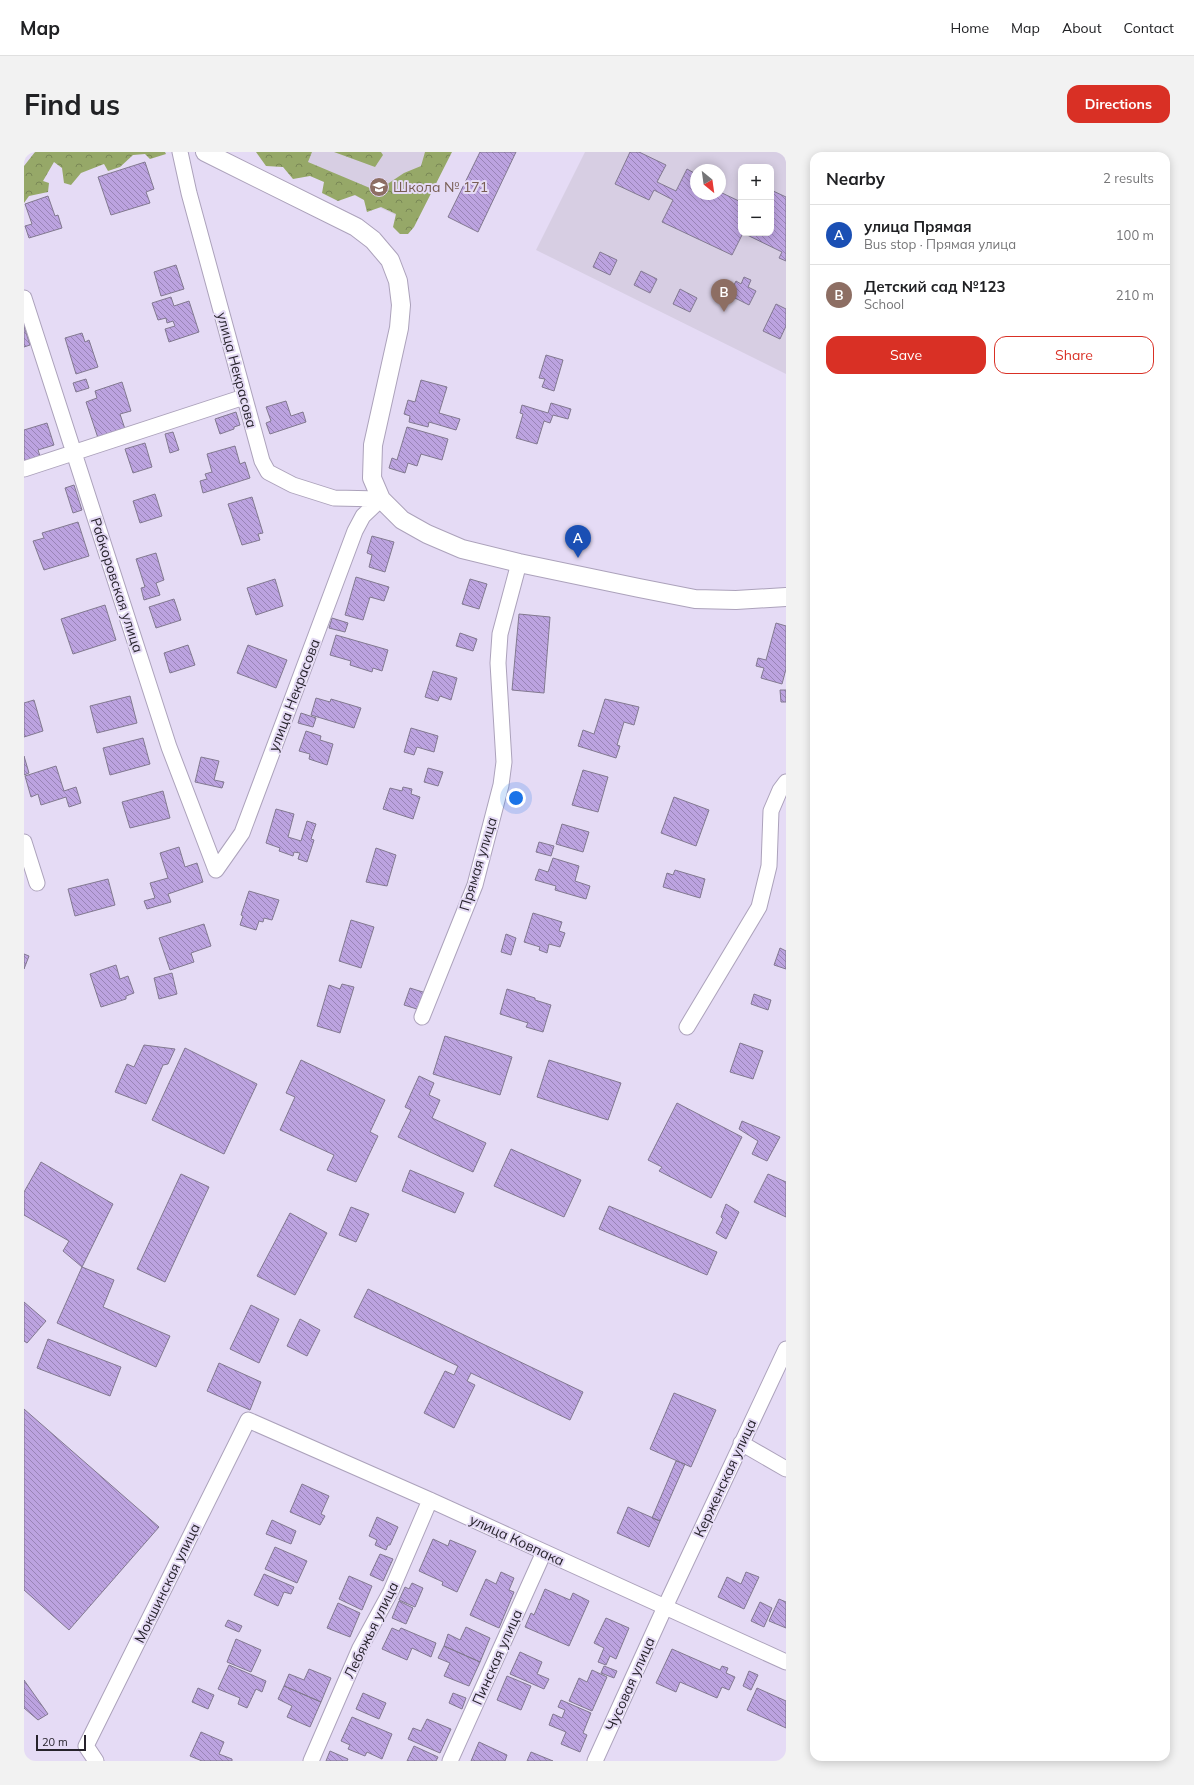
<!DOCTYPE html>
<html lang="en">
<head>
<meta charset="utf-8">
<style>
  :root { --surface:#fff; --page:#f2f2f2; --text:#202124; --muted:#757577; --line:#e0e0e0; --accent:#d93025 }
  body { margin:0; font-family:Mulish,sans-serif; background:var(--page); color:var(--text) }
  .controls { position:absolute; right:12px; top:12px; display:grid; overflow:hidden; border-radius:8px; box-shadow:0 2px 10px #0003 }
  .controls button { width:36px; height:36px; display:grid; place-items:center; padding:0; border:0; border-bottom:1px solid var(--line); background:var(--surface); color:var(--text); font:20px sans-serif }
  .compass { position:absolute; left:666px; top:12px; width:36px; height:36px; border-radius:50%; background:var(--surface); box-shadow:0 2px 10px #0003; rotate:151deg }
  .scale { position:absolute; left:12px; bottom:10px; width:50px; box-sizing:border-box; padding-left:4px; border:2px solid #27232c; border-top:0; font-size:11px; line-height:14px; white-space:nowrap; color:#27232c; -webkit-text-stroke:3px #e5dbf5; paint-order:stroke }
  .you { position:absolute; left:492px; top:646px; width:14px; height:14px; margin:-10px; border:3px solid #fff; border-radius:50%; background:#1a73e8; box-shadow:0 0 0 6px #1a73e833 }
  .badge { display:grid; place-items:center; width:26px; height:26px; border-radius:50%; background:var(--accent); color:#fff; font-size:13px; font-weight:700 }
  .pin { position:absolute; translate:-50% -33px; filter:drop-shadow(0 1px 2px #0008) }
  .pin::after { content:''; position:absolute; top:21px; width:14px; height:12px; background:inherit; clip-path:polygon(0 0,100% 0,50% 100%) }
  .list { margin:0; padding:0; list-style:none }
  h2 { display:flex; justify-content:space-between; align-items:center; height:52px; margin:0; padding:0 16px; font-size:17px }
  h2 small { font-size:13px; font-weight:400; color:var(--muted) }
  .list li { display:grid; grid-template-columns:26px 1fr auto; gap:12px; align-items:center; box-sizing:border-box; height:60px; padding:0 16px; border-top:1px solid var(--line) }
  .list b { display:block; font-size:15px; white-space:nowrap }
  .list p { margin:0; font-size:13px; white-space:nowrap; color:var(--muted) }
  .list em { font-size:13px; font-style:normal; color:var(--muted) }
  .actions { display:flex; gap:8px; padding:12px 16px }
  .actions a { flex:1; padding:9px 0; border:1px solid var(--accent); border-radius:12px; text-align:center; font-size:14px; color:var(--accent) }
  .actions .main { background:var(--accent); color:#fff }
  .map { position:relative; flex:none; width:762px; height:1609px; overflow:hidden; border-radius:12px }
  header { display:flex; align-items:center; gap:24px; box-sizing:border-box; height:56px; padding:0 20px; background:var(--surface); border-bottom:1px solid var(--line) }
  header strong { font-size:19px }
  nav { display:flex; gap:22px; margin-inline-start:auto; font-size:14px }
  .intro { display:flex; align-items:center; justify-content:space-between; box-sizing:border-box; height:96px; padding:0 24px }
  h1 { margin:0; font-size:28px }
  .button { padding:10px 18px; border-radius:12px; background:var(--accent); color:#fff; font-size:14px; font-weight:700 }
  main { display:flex; gap:24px; padding:0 24px }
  aside { flex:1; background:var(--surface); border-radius:12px; box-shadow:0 2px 10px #0003 }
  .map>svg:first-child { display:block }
  .education { fill:#d7cee3; fill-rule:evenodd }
  .forest { fill:url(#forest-crowns) }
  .building { fill:url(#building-back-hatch); stroke:#827990 }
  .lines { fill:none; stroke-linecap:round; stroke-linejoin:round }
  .minor-casing { stroke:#aca2bb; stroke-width:17 }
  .tertiary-casing { stroke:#aca2bb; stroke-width:20 }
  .minor { stroke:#fff; stroke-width:15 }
  .tertiary { stroke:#fff; stroke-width:18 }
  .labels { text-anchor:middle; stroke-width:4; stroke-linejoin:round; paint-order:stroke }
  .education-label { font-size:14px; fill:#785e54; stroke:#e5dbf5; text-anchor:start }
  .street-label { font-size:14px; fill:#27232c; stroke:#e5dbf5 }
</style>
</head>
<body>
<header>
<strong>Map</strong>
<nav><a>Home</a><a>Map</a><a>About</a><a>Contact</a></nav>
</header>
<div class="intro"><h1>Find us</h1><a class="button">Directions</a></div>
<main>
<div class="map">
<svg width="762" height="1609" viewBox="0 0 762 1609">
  <defs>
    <pattern id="forest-crowns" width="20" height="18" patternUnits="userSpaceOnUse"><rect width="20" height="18" fill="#96a868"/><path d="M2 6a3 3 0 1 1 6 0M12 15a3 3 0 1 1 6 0" fill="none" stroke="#7a8856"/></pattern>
    <pattern id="building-back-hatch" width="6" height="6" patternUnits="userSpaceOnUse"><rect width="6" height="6" fill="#bca3e0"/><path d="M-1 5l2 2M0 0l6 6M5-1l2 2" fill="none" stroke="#9984b6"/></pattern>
  </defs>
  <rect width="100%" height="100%" fill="#e5dbf5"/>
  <path class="education" d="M 240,0 L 407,0 L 386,70 Z
    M 561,0 L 762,0 L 762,222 L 512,98 ZM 717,15 L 747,15 L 747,81 L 717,81 ZM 672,18 L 696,18 L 696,42 L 672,42 Z"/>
  <path class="forest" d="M 11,0 L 141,0 L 142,2 L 126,7 L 121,2 L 109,3 L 96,15 L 84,19 L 80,12 L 57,21 L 47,33 L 40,31 L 38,16 L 30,10 L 19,29 L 25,31 L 24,40 L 5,44 L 0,51 L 0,14 Z
    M 232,0 L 288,0 L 284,10 L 353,39 L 380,21 L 397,14 L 401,0 L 428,0 L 390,75 L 384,82 L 376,82 L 369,75 L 372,62 L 357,55 L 343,60 L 340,48 L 331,43 L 314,49 L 298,41 L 300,30 L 286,24 L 269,27 L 259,15 L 242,14 Z
    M 310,0 L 357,0 L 359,3 L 351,15 Z"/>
  <path class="building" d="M 456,0 L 492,0 L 454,80 L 424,65 Z
    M 606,0 L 615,0 L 642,13 L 633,30 L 652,39 L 663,17 L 672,22 L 672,42 L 696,42 L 696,40 L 717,50 L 717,81 L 747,81 L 747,38 L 762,45 L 762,109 L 755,106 L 758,100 L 719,81 L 708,103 L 638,70 L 649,48 L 630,38 L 625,48 L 591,32 Z
    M 121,10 L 130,37 L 122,40 L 126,51 L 87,63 L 74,25 Z
    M 24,44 L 31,64 L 34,63 L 38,76 L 5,86 L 1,74 L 8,72 L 1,52 Z
    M 576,100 L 593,108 L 586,123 L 569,115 Z
    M 152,113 L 160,137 L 137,144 L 130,120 Z
    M 617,119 L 633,127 L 626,141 L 610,133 Z
    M 720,125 L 727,128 L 724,135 L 732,139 L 725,153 L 705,143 L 712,129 L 717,132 Z
    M 656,137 L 673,146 L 666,160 L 649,152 Z
    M 147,145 L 150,154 L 165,149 L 175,180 L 145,190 L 141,177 L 151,174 L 149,169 L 143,171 L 142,166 L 134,168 L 128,151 Z
    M 752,152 L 762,157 L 762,174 L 756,187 L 739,179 Z
    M 0,174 L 6,193 L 0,195 Z
    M 58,181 L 61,190 L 65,188 L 74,215 L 52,222 L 41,186 Z
    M 522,203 L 539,208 L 530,239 L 518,235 L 521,227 L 515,226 Z
    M 62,227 L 65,236 L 52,240 L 49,231 Z
    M 397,228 L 423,235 L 415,261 L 436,267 L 432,278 L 405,270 L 404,275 L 385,270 L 386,264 L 380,262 L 384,248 L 391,250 Z
    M 98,230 L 107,259 L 96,262 L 101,277 L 74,286 L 62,250 L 73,246 L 71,239 Z
    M 262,249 L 267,264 L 279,260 L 282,270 L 246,282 L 242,271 L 247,269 L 242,255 Z
    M 527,251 L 547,257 L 544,267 L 529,263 L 526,271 L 520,269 L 513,292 L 492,286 L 499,262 L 496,261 L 498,253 L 524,261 Z
    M 212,260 L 216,273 L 210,275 L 210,277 L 196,282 L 191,267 Z
    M 23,271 L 30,293 L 14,298 L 17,307 L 0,312 L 0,278 Z
    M 383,275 L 424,287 L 418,308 L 397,302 L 393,314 L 384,311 L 381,321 L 365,316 L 368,306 L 373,308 Z
    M 149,280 L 155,298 L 146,301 L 141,282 Z
    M 121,291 L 128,315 L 109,321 L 101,297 Z
    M 211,294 L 216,312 L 221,310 L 226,326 L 179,341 L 176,329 L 183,327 L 181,322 L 188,320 L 183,302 Z
    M 50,333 L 58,358 L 49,361 L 41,336 Z
    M 131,342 L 138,364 L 116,371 L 109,349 Z
    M 228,345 L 239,381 L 234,382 L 236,388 L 218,393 L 204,352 Z
    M 54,370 L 65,404 L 20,418 L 9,389 L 20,386 L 18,381 Z
    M 348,384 L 370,390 L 361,420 L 345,415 L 348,403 L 343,401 Z
    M 132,401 L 140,428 L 132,431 L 136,443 L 120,448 L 117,436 L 121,435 L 112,407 Z
    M 332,425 L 365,435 L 360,449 L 346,445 L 339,468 L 321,463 Z
    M 251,427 L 259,454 L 232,463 L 223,436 Z
    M 446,427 L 463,432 L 455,457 L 438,452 Z
    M 150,447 L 157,468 L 132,476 L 125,455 Z
    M 81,453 L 92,488 L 49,502 L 37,467 Z
    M 495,462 L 526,465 L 520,541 L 488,538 Z
    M 308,466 L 324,471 L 321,480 L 305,476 Z
    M 752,471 L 762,474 L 762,517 L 758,532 L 737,526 L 740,516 L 732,514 L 734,506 L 742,508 Z
    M 436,481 L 453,487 L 449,499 L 432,494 Z
    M 312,483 L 364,498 L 358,519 L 349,516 L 348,520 L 326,513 L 327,509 L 306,503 Z
    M 164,493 L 171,513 L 146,521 L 140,501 Z
    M 224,493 L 263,508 L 252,536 L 213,521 Z
    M 409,519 L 433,526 L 427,548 L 416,544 L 414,549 L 401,545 Z
    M 756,538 L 762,538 L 762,550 L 757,550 Z
    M 106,544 L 113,571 L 73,581 L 66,554 Z
    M 292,546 L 306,550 L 307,547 L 337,556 L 330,576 L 287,563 Z
    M 581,547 L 615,555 L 610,573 L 600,570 L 593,593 L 596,594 L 592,606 L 554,594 L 559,578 L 570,582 Z
    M 10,548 L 19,579 L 0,585 L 0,551 Z
    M 277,561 L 292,566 L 289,575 L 274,571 Z
    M 387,576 L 414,584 L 410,600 L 393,595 L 390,603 L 380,600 Z
    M 282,579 L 297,584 L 296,588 L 309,592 L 303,613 L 285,607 L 286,602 L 275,599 Z
    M 119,586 L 126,612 L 86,623 L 79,596 Z
    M 0,604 L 5,621 L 0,623 Z
    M 177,605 L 195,609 L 190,628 L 200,630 L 198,636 L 171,630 Z
    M 32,614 L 40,639 L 52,635 L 57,651 L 45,655 L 42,645 L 17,653 L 14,642 L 7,645 L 1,624 Z
    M 404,616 L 419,620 L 414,634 L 400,630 Z
    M 559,618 L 584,625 L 574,660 L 548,653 Z
    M 379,635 L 388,637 L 387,642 L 396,645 L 389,667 L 359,657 L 366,636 L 378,639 Z
    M 139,639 L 146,666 L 106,676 L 98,650 Z
    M 650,645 L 685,658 L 672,694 L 637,681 Z
    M 252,657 L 270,662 L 264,685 L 277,689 L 283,669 L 292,672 L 287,687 L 290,688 L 283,710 L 274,707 L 276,701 L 270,700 L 269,704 L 255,699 L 256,696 L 242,691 Z
    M 538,672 L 565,680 L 559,700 L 532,692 Z
    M 515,690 L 530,694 L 527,704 L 512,700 Z
    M 155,695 L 161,715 L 173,711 L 179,730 L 144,742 L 147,750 L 123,757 L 120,749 L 131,746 L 126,731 L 144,726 L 136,701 Z
    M 352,696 L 372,703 L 363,734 L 342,730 Z
    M 529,706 L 555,714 L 551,729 L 566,734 L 562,747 L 531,738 L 532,734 L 511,728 L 515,717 L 524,720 Z
    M 651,718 L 681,727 L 676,746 L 639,735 L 643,721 L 649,723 Z
    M 84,727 L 91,753 L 51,764 L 44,737 Z
    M 225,739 L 255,748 L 248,768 L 240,766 L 239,770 L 235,769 L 232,778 L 216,773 L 219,764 L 217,763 Z
    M 509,761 L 538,770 L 535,779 L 541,781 L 536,795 L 525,792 L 523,801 L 515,798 L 516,795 L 500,790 Z
    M 327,768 L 350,775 L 337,816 L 315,809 Z
    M 180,772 L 187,794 L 167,801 L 170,810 L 146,818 L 135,786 Z
    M 482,782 L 492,786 L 487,803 L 477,800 Z
    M 756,796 L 762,799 L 762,817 L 750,813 Z
    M 0,802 L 5,804 L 0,817 Z
    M 92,813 L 96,827 L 104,824 L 110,841 L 102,844 L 102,847 L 77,855 L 66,822 Z
    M 148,821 L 153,842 L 135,847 L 130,826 Z
    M 318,832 L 330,835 L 316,881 L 293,874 L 305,833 L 316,837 Z
    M 386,836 L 402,841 L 396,858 L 380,853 Z
    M 483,837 L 511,846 L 511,848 L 527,853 L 519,880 L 502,875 L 504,871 L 476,862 Z
    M 730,842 L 747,848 L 744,858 L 727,852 Z
    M 421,884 L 488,905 L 476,943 L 409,922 Z
    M 716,891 L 739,899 L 729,927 L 706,920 Z
    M 120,893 L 151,897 L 144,912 L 139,913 L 122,952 L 91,940 L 103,912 L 110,915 Z
    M 161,896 L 233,932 L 200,1002 L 128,968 Z
    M 277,908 L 361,948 L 346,980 L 354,984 L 332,1030 L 303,1018 L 310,1003 L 256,978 L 271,945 L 262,941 Z
    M 525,908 L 597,931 L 584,968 L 513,945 Z
    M 395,924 L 410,931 L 405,943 L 416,948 L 408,966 L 462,991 L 449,1020 L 374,985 L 387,958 L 381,955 Z
    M 653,951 L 718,985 L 687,1046 L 635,1019 L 638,1015 L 624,1008 Z
    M 718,969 L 756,985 L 743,1009 L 728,1002 L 734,989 L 715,977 Z
    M 487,997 L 557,1028 L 540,1065 L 470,1034 Z
    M 17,1010 L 89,1052 L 58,1115 L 39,1099 L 45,1089 L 0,1063 L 0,1040 Z
    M 386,1018 L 440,1041 L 431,1061 L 378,1039 Z
    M 157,1022 L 185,1035 L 141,1130 L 113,1117 Z
    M 744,1022 L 762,1030 L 762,1065 L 730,1050 Z
    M 702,1052 L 715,1060 L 702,1087 L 692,1081 L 699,1067 L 697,1065 Z
    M 585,1054 L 693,1100 L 683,1123 L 575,1077 Z
    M 327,1055 L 345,1062 L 332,1090 L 315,1083 Z
    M 266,1061 L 303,1081 L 271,1143 L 233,1124 Z
    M 58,1115 L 90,1128 L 79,1155 L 146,1184 L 132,1215 L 33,1171 Z
    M 344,1137 L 559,1240 L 546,1268 L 447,1221 L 443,1229 L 451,1233 L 430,1276 L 400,1261 L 421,1219 L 430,1223 L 434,1214 L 330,1165 Z
    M 0,1150 L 22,1169 L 3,1191 L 0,1189 Z
    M 227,1153 L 255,1167 L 235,1211 L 206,1197 Z
    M 276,1167 L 296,1178 L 283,1204 L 263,1194 Z
    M 24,1187 L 97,1215 L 86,1244 L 13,1216 Z
    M 195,1211 L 237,1230 L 226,1258 L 183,1239 Z
    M 650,1241 L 692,1258 L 667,1315 L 626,1297 Z
    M 0,1257 L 135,1375 L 45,1478 L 0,1438 Z
    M 652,1309 L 661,1312 L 636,1369 L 628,1366 Z
    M 278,1332 L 305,1344 L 297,1362 L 301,1364 L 296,1373 L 266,1360 Z
    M 604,1355 L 636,1369 L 625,1395 L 593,1381 Z
    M 353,1365 L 374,1375 L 366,1393 L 364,1393 L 362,1398 L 351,1393 L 353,1388 L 345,1384 Z
    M 248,1368 L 272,1379 L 267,1392 L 242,1382 Z
    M 409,1387 L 424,1394 L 426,1388 L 452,1399 L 433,1440 L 418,1433 L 419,1430 L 395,1419 Z
    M 251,1395 L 283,1409 L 273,1431 L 241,1417 Z
    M 356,1402 L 369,1407 L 359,1429 L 346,1423 Z
    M 477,1420 L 490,1426 L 485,1438 L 490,1440 L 475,1476 L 446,1463 L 462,1427 L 472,1432 Z
    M 722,1420 L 735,1425 L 720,1457 L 694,1445 L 703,1425 L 717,1432 Z
    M 240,1422 L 270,1435 L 267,1442 L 260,1440 L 254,1454 L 230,1443 Z
    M 325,1424 L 348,1434 L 338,1458 L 315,1447 Z
    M 388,1431 L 399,1436 L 391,1455 L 375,1448 L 381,1435 L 385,1437 Z
    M 521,1437 L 546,1448 L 549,1441 L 565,1449 L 545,1494 L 501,1475 L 507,1461 L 510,1463 Z
    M 755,1447 L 762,1450 L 762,1476 L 745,1469 Z
    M 375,1449 L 389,1456 L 382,1472 L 368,1466 Z
    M 736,1450 L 748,1456 L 740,1475 L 727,1469 Z
    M 314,1451 L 336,1461 L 326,1485 L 303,1476 Z
    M 582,1466 L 605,1476 L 592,1507 L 586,1504 L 582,1513 L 574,1510 L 580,1496 L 570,1491 Z
    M 204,1468 L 218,1474 L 215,1480 L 201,1474 Z
    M 442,1475 L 466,1486 L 456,1510 L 420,1494 L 424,1482 L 436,1488 Z
    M 368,1476 L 375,1479 L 377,1476 L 412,1491 L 407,1505 L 388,1496 L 383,1508 L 358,1497 Z
    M 212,1487 L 237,1498 L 227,1520 L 203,1510 Z
    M 420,1494 L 456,1510 L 445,1534 L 420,1524 L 426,1511 L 414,1506 Z
    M 648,1497 L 696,1518 L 698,1514 L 704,1516 L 702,1521 L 711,1525 L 705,1538 L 698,1535 L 693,1546 L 656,1530 L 652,1540 L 632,1531 Z
    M 496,1500 L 518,1510 L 513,1522 L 525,1527 L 520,1537 L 486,1522 Z
    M 205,1513 L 242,1529 L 238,1540 L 232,1537 L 223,1556 L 214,1552 L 216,1546 L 194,1537 Z
    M 580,1514 L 593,1519 L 590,1526 L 577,1521 Z
    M 285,1517 L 307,1526 L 297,1550 L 260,1534 L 265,1522 L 280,1528 Z
    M 568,1518 L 583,1525 L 568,1559 L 545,1549 L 555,1526 L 563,1530 Z
    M 725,1519 L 734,1523 L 727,1538 L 719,1534 Z
    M 483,1524 L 507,1534 L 497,1558 L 473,1548 Z
    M 0,1528 L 24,1562 L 14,1568 L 0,1556 Z
    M 260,1534 L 297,1550 L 286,1575 L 263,1565 L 268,1554 L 254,1547 Z
    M 174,1536 L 190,1543 L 184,1557 L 168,1550 Z
    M 733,1536 L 762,1549 L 762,1576 L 723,1558 Z
    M 339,1541 L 362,1551 L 355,1567 L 332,1557 Z
    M 429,1541 L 442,1546 L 438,1557 L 425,1551 Z
    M 537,1548 L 567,1561 L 559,1581 L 563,1583 L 556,1600 L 537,1592 L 542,1580 L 525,1573 L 529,1562 L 538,1566 L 541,1558 L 534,1555 Z
    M 328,1565 L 368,1582 L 358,1607 L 343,1600 L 341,1604 L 324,1597 L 326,1593 L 317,1589 Z
    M 403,1567 L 427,1577 L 416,1601 L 384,1587 L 389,1576 L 397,1579 Z
    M 177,1580 L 200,1590 L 195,1602 L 208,1607 L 208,1609 L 178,1609 L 166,1604 Z
    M 455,1590 L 483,1603 L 481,1609 L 447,1609 Z
    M 390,1594 L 414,1605 L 412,1609 L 383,1609 Z
    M 306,1599 L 324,1607 L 323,1609 L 302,1609 Z
    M 507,1600 L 529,1609 L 503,1609 Z"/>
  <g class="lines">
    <g class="minor-casing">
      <path id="minor" d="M 156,0 L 165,41 L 238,309 L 244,320 L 269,333 L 310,346 L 357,347
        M 0,146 L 145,595 L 192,718
        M 0,317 L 220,245
        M 0,690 L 13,731
        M 192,718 L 218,681 L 331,379 L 339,364 L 357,347
        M 398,865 L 451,733 L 477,633 L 480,610 L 474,511 L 476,482 L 495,411
        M 663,875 L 735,755 L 745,714 L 747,659 L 756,638 L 762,630
        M 717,1291 L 762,1317
        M 72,1609 L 62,1594 L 224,1268 L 406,1348 L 762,1510
        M 287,1609 L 336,1496 L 367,1439 L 406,1348
        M 426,1609 L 520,1400
        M 571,1609 L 641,1455 L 762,1197"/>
    </g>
    <g class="tertiary-casing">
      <path id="tertiary" d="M 181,0 L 332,75 L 349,88 L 366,108 L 374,129 L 377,153 L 375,176 L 349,293 L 348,326 L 357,347 L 378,368 L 403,382 L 438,397 L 495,411 L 615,436 L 671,447 L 712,448 L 762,445"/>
    </g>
    <use href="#minor" class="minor"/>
    <use href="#tertiary" class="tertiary"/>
  </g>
  <defs>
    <g id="school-disc" transform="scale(1)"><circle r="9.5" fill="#8d6e63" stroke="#e5dbf5"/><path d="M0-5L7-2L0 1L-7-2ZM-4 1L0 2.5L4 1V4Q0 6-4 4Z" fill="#fff"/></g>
  </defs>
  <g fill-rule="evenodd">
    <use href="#school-disc" x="355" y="35"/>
  </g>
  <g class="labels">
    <g class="education-label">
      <text x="369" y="40">Школа № 171</text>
    </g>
    <g class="street-label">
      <text transform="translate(213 218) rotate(75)" y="5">улица Некрасова</text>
      <text transform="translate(93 433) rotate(72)" y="5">Рабкоровская улица</text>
      <text transform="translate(270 543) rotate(-69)" y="5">улица Некрасова</text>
      <text transform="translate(454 712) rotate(-73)" y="5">Прямая улица</text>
      <text transform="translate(701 1326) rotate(-65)" y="5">Керженская улица</text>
      <text transform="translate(493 1388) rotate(25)" y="5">улица Ковпака</text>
      <text transform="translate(143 1431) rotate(-64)" y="5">Мокшинская улица</text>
      <text transform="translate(347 1478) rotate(-64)" y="5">Лебяжья улица</text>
      <text transform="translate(473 1505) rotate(-66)" y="5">Пинская улица</text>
      <text transform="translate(606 1532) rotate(-66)" y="5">Чусовая улица</text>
    </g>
  </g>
</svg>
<div class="controls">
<button>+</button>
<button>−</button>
</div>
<svg class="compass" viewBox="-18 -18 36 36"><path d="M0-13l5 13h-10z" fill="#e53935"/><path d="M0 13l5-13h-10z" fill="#757577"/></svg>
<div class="scale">20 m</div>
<div class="you"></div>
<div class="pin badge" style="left:554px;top:406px;background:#1a4fb4">A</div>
<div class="pin badge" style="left:700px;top:160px;background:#8d6e63">B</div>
</div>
<aside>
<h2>Nearby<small>2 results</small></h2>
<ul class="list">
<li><span class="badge" style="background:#1a4fb4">A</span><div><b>улица Прямая</b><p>Bus stop · Прямая улица</p></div><em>100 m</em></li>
<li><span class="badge" style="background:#8d6e63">B</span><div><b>Детский сад №123</b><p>School</p></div><em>210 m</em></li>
</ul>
<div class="actions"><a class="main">Save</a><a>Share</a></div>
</aside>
</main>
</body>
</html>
